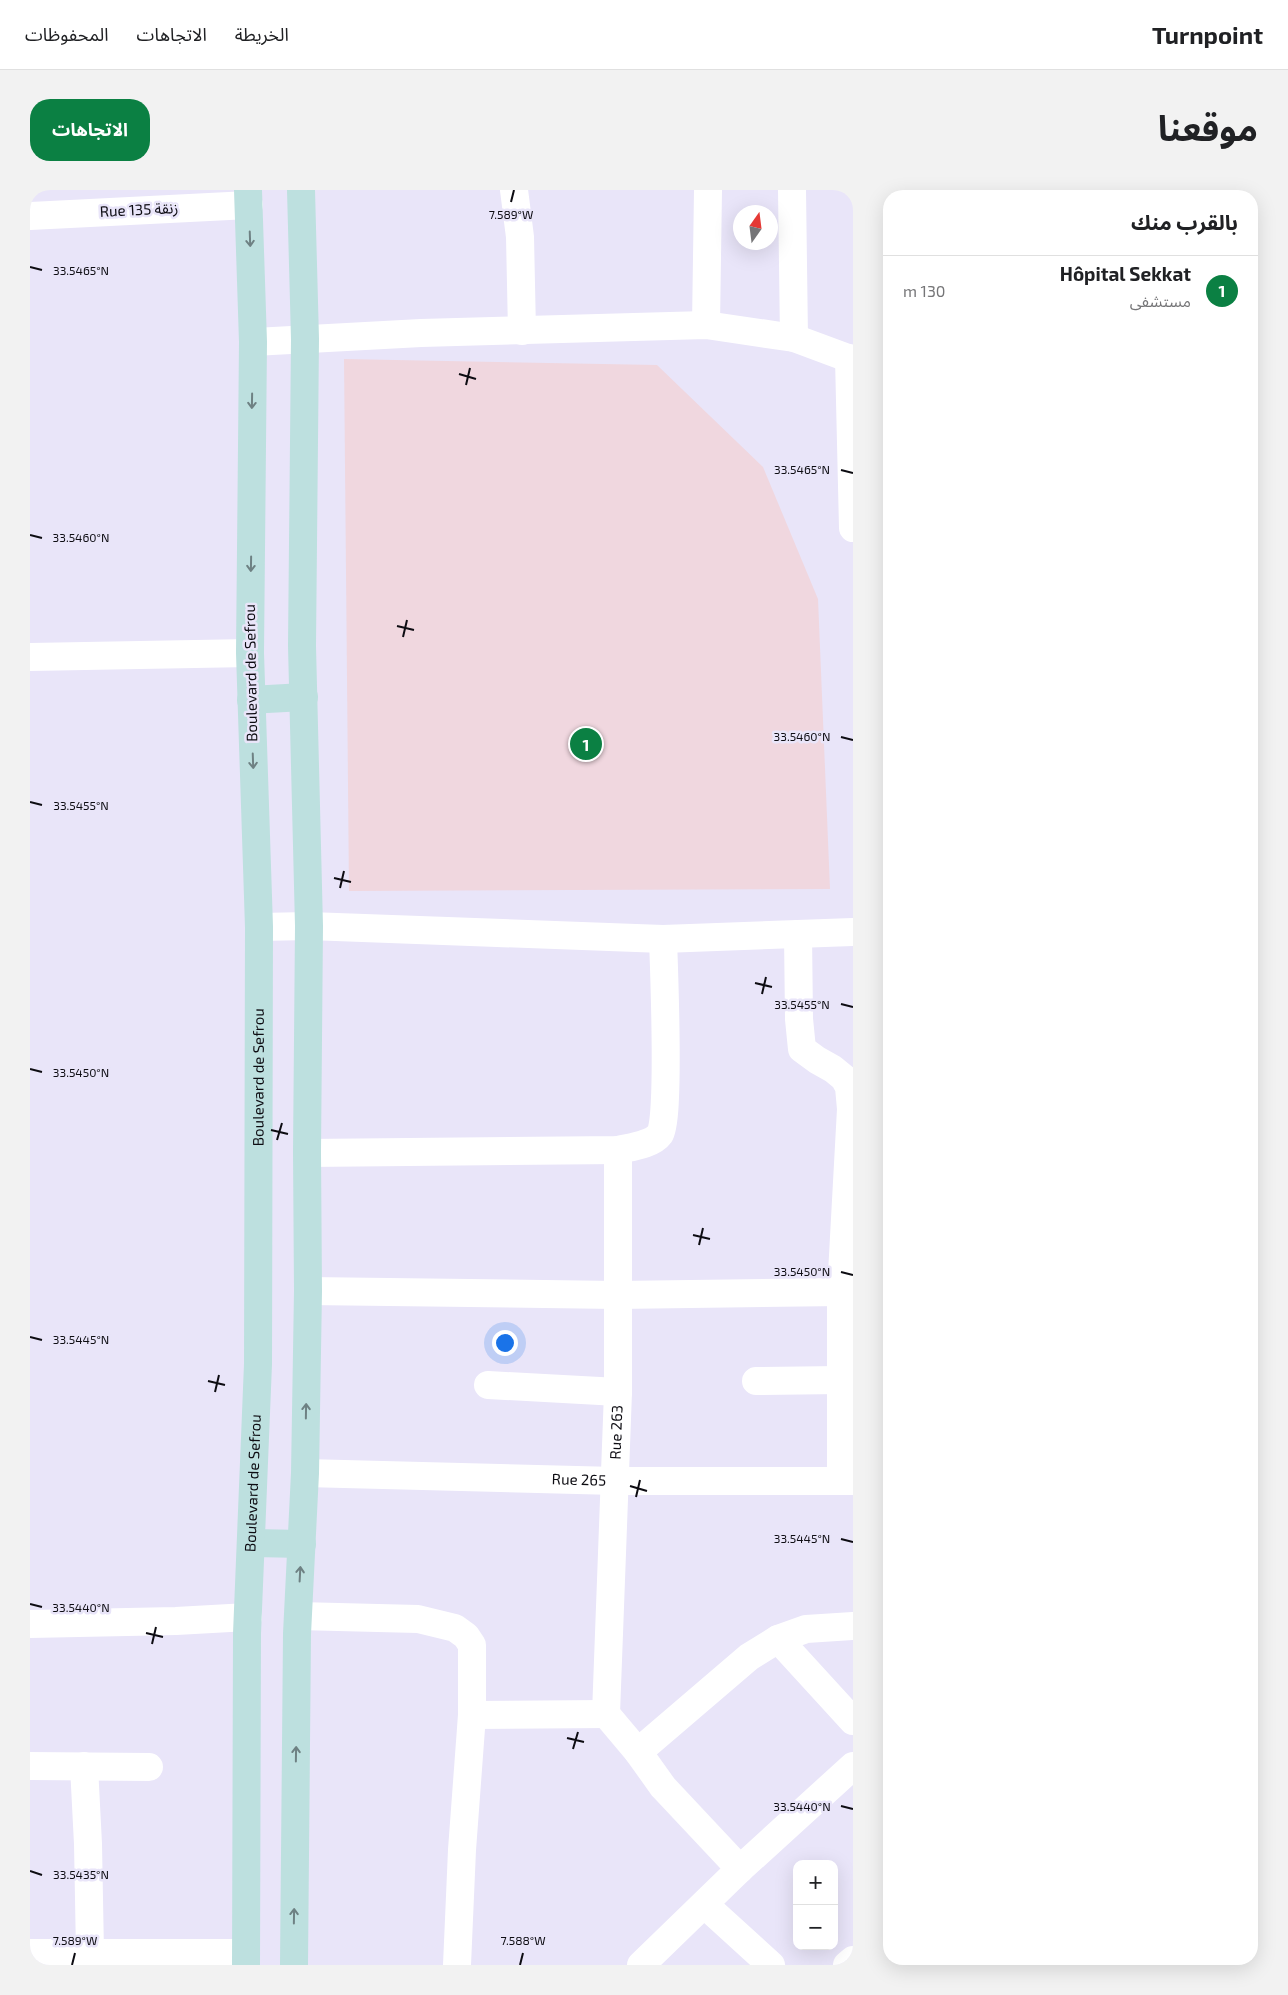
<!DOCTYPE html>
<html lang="ar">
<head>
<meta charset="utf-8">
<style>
  :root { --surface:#fff; --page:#f2f2f2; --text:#202124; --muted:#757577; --line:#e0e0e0; --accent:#0b8043 }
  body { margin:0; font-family:"Exo 2","Noto Sans Arabic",sans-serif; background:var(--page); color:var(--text); direction:rtl }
  .controls { position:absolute; right:15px; bottom:15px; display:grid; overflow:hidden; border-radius:10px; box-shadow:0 5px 20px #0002 }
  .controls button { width:45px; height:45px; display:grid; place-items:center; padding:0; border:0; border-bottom:1px solid var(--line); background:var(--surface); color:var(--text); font:25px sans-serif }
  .compass { position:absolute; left:703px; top:15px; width:45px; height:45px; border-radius:50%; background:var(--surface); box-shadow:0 5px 20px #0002; rotate:14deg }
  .you { position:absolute; left:474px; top:1152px; width:18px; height:18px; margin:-12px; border:4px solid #fff; border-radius:50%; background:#1a73e8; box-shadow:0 0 0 8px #1a73e833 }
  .badge { display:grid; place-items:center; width:32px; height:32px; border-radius:50%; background:var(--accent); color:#fff; font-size:16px; font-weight:700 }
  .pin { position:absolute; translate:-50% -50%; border:2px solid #fff; box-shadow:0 1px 5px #0006 }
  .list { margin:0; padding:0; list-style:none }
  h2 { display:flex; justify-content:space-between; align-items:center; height:65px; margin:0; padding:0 20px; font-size:21px }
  h2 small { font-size:16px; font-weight:400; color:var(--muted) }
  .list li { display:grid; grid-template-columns:32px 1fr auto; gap:15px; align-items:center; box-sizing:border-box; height:70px; padding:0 20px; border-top:1px solid var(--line) }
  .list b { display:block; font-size:19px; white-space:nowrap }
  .list p { margin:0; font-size:16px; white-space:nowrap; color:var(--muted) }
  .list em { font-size:16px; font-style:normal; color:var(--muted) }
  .map { position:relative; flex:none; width:823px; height:1775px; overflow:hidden; direction:ltr; border-radius:20px }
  header { display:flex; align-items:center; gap:30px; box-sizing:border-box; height:70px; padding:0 25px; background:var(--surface); border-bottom:1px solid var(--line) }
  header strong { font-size:24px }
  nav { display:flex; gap:28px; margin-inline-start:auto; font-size:18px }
  .intro { display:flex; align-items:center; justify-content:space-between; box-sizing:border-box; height:120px; padding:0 30px }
  h1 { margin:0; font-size:35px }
  .button { padding:12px 22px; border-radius:20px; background:var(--accent); color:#fff; font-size:18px; font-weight:700 }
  main { display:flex; gap:30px; padding:0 30px }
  aside { flex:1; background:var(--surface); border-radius:20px; box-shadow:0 5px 20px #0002 }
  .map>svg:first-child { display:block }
  .medical { fill:#f0d7df }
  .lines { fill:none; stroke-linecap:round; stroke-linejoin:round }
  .street { stroke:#fff; stroke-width:28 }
  .secondary { stroke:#bde0df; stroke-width:28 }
  .oneway { stroke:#6e8183 }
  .ticks { fill:none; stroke:#0d0c12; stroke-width:2 }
  .labels { text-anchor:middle; stroke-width:5; stroke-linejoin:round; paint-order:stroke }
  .street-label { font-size:15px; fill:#0d0c12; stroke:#e9e5f9 }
  .ticks-label { font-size:12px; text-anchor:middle; fill:#0d0c12; stroke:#e9e5f9; stroke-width:5; stroke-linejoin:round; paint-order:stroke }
</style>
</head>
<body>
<header>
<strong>Turnpoint</strong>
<nav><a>الخريطة</a><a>الاتجاهات</a><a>المحفوظات</a></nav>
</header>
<div class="intro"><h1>موقعنا</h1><a class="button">الاتجاهات</a></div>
<main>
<aside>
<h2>بالقرب منك<small></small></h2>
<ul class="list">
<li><span class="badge">1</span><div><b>Hôpital Sekkat</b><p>مستشفى</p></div><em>130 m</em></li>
</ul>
</aside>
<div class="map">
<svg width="823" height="1775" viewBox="0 0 823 1775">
  <rect width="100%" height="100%" fill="#e9e5f9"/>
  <path class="medical" d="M 314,169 L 627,175 L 733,277 L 788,409 L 800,699 L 319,701 Z"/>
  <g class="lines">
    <g class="street">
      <path d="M 484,0 L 490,47 L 492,141"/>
      <path d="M 762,0 L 764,148"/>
      <path d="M 0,26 L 219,15"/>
      <path d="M 676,135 L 678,0"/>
      <path d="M 223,152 L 391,143 L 676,135 L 764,148 L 823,170"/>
      <path d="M 819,168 L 823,338"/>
      <path d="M 0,467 L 220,463"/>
      <path d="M 229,737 L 279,736 L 633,749 L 823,742"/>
      <path d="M 768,744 L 769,829 L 772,859 L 787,870 L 803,879 L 814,888 L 819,897 L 821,919 L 811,1102 L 811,1291"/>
      <path d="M 277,963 L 588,960 C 600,957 622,955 630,944 C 640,930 634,777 633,749"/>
      <path d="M 278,1101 L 587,1105 L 811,1102"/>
      <path d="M 726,1191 L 810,1190"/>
      <path d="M 458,1195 L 588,1202"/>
      <path id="s1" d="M 275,1283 L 586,1291 L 823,1291"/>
      <path d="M 268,1426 L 388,1429 L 425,1438 L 436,1446 L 442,1455 L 442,1525 L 432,1660 L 427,1775"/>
      <path d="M 0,1434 L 146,1431 L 218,1427"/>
      <path d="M 748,1449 L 823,1531"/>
      <path id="s2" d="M 576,1524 L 588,1202 L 588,960"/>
      <path d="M 576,1524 L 608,1562 L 633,1597 L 710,1679"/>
      <path d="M 442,1525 L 576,1524"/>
      <path d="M 608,1562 L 719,1467 L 748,1449 L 776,1439 L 823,1436"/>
      <path d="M 0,1576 L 119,1577"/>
      <path d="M 54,1576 L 58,1654 L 60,1763"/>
      <path d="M 675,1715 L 741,1775"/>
      <path d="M 0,1763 L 215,1763"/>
      <path d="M 611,1775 L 710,1679 L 823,1576"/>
      <path d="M 817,1775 L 823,1770"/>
    </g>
    <g class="secondary">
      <path d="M 221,510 L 274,507"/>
      <path d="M 221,1353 L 272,1354"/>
      <path id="s3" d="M 216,1775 L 217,1444 L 228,1174 L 229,737 L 220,463 L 223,152 L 218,0"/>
      <path d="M 264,1775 L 267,1444 L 275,1283 L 278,1101 L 277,963 L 279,736 L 272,456 L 275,149 L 271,0"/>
    </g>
  </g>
  <defs><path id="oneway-shaft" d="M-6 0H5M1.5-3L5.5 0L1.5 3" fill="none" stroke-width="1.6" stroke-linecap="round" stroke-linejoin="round" transform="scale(1.25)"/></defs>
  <g class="oneway">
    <use href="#oneway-shaft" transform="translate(220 49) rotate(88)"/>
    <use href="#oneway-shaft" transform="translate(222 211) rotate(91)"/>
    <use href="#oneway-shaft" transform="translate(221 374) rotate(91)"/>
    <use href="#oneway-shaft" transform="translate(223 571) rotate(88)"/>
    <use href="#oneway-shaft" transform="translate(276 1221) rotate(-89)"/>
    <use href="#oneway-shaft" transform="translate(270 1384) rotate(-87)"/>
    <use href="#oneway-shaft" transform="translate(266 1564) rotate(-89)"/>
    <use href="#oneway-shaft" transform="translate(264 1726) rotate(-89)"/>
  </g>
  <path class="ticks" d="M 481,12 L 484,0M 0,77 L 12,80M 429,184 L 446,189M 436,195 L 440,178M 811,280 L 823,283M 0,345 L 12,348M 367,436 L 384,440M 373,447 L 377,430M 811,547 L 823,550M 0,612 L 12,615M 304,688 L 321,692M 310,698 L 314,681M 725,793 L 742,797M 732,804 L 736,787M 811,814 L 823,817M 0,879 L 12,882M 241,940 L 258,944M 247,950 L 252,933M 663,1045 L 680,1049M 669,1055 L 673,1038M 811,1082 L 823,1085M 0,1147 L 12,1150M 178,1191 L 195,1195M 185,1202 L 189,1185M 600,1296 L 617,1301M 606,1307 L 610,1290M 811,1349 L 823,1352M 0,1414 L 12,1417M 116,1443 L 133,1447M 122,1454 L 126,1437M 537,1548 L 554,1552M 543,1559 L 548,1542M 811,1616 L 823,1619M 0,1681 L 12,1685M 42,1775 L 45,1763M 490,1775 L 493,1763"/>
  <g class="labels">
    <g class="street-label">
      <text transform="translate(109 20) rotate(-3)" y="5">Rue 135 زنقة</text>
      <text transform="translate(221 483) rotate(-91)" y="5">Boulevard de Sefrou</text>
      <text dy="5" stroke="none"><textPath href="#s3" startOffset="888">Boulevard de Sefrou</textPath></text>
      <text dy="5" stroke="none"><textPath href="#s2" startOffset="282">Rue 263</textPath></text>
      <text dy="5" stroke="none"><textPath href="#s1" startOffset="274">Rue 265</textPath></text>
      <text dy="5" stroke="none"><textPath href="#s3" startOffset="482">Boulevard de Sefrou</textPath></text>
    </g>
  </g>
  <g class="ticks-label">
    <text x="481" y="29">7.589°W</text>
    <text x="51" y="85">33.5465°N</text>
    <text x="772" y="284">33.5465°N</text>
    <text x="51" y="352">33.5460°N</text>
    <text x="772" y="551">33.5460°N</text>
    <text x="51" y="620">33.5455°N</text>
    <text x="772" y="819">33.5455°N</text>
    <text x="51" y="887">33.5450°N</text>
    <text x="772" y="1086">33.5450°N</text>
    <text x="51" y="1154">33.5445°N</text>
    <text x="772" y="1353">33.5445°N</text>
    <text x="51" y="1422">33.5440°N</text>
    <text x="772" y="1621">33.5440°N</text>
    <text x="51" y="1689">33.5435°N</text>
    <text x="45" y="1755">7.589°W</text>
    <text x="493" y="1755">7.588°W</text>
  </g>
</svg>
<div class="controls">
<button>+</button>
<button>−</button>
</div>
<svg class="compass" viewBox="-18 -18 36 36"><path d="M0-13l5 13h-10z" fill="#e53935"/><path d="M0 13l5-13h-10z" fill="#757577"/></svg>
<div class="you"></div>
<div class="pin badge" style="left:556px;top:554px">1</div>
</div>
</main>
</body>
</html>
